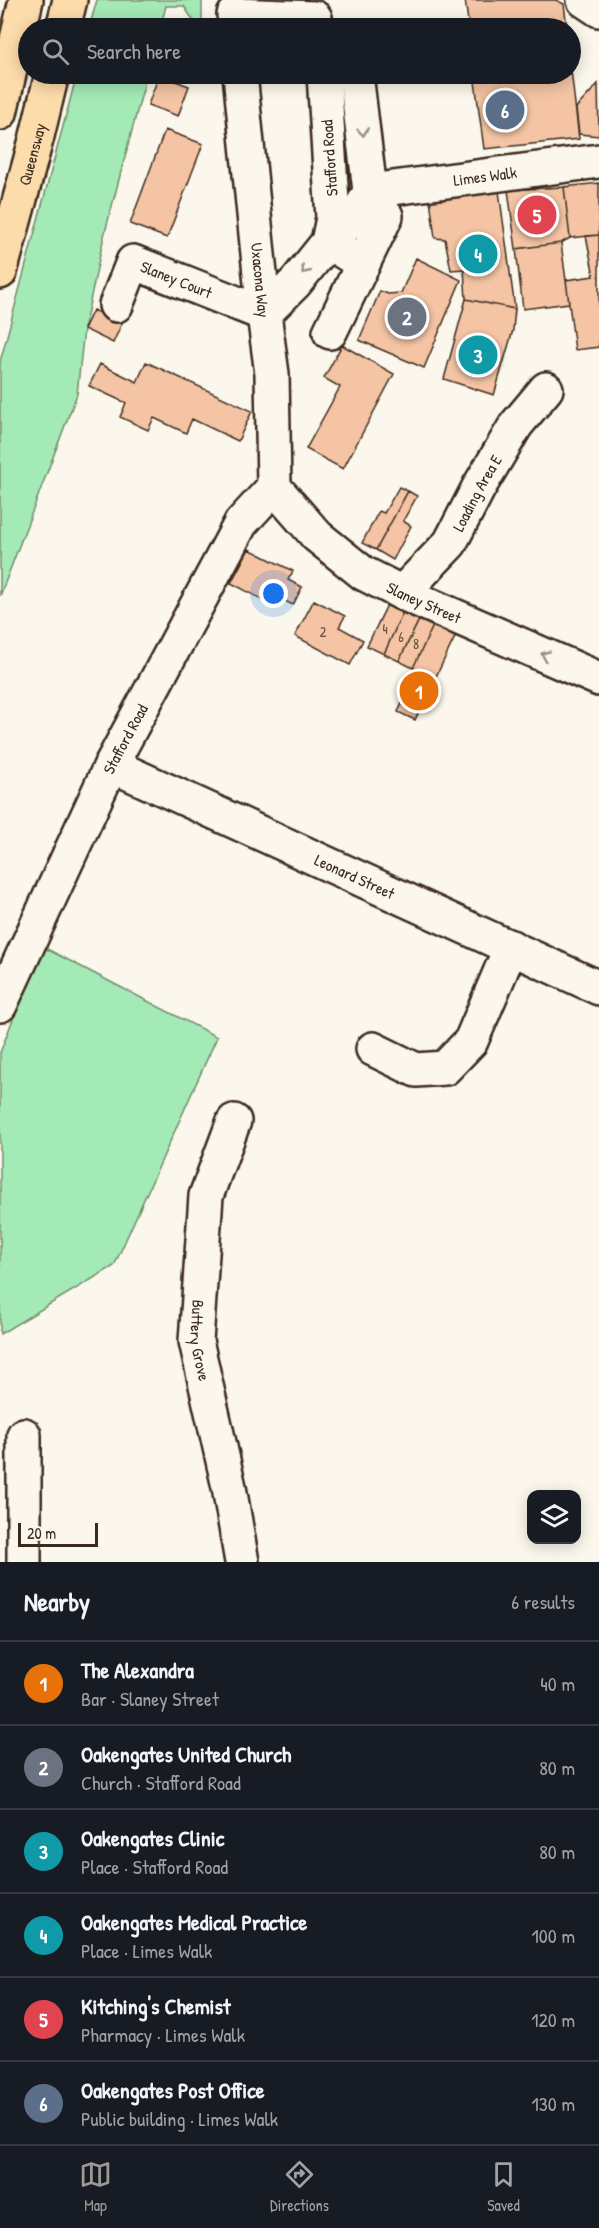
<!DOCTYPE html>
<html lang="en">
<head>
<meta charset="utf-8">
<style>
  :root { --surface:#171b24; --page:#242831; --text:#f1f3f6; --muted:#9ea1a6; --line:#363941; --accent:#9f9995 }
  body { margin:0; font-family:"Patrick Hand",sans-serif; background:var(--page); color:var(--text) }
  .controls { position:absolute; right:18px; bottom:18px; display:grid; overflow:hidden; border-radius:12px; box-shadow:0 3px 15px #0003 }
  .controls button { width:54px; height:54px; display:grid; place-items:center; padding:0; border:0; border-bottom:2px solid var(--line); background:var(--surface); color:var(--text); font:30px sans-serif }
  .scale { position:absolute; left:18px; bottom:15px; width:80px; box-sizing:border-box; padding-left:6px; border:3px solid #3b2a1e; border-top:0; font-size:16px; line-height:21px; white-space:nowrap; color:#3b2a1e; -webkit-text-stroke:4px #fbf7ec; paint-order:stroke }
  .you { position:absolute; left:274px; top:594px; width:21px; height:21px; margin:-15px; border:4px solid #fff; border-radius:50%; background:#1a73e8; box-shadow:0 0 0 9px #1a73e833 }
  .badge { display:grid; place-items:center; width:39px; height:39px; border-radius:50%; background:var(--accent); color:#fff; font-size:20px; font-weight:700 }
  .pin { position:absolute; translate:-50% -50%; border:3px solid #fff; box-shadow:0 2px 6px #0006 }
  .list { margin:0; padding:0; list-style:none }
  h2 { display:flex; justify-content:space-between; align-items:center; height:78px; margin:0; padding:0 24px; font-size:26px }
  h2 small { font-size:20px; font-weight:400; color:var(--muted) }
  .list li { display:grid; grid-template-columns:39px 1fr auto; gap:18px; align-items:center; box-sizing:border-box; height:84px; padding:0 24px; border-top:2px solid var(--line) }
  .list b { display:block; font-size:22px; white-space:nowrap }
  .list p { margin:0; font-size:20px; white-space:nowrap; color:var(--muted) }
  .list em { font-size:20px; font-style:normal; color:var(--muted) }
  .icon { flex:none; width:33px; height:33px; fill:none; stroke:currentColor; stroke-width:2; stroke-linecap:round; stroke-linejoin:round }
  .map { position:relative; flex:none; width:599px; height:1562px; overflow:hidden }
  .search { position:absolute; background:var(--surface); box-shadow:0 3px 15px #0003; left:18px; right:18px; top:18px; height:66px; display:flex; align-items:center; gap:15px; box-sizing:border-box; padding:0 21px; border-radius:33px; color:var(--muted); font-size:22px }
  .sheet { height:582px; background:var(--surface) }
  nav { display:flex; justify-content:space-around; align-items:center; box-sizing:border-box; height:84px; border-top:2px solid var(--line); background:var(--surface); font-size:16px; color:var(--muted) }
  nav a { display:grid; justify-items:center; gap:3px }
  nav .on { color:var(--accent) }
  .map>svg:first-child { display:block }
  .green { fill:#a4eab6; stroke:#708a6a; stroke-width:1.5 }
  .building { fill:#f4c4a4; stroke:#3b2a1e; stroke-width:1.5 }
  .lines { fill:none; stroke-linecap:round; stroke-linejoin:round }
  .minor-casing { stroke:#3b2a1e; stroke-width:38 }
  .highway-casing { stroke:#3b2a1e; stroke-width:38 }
  .minor { stroke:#fbf7ec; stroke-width:33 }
  .highway { stroke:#fddcac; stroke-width:33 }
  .oneway { stroke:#9b9085 }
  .labels { text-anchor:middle; stroke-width:4.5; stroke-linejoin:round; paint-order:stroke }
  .number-label { font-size:14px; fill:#695040 }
  .street-label { font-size:16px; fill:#3b2a1e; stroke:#fbf7ec }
</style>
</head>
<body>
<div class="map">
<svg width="599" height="1562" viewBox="0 0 599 1562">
  <rect width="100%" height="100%" fill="#fbf7ec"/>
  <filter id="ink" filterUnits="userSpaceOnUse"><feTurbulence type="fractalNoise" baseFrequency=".0167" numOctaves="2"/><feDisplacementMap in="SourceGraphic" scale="12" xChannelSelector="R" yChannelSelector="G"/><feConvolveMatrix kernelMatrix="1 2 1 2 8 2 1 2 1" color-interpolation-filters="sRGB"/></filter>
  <g filter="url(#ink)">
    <path class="green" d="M 97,0 L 202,0 L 202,28 L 198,28 L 184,6 L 166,6 L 160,28 L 89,28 Z
      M 77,74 L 147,74 L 104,236 L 84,329 L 77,394 L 0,596 L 0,362 Z
      M 41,946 L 217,1037 L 114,1266 L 0,1334 L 0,1053 Z"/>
    <path class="building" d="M 465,0 L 556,0 L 564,4 L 567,28 L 469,28 Z
      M 570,61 L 579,139 L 484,149 L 474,74 L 570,74 Z
      M 159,75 L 189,86 L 178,116 L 148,105 Z
      M 598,84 L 599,136 L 579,134 L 576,108 Z
      M 165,130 L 203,144 L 167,238 L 130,224 Z
      M 599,183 L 599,235 L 570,238 L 564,187 Z
      M 564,187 L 570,238 L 561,243 L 516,249 L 508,190 Z
      M 499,191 L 515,309 L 466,299 L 464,269 L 451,270 L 445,239 L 435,238 L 430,199 Z
      M 599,235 L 599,347 L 575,350 L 566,280 L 594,276 L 586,236 Z
      M 561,243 L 569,303 L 523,309 L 516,249 Z
      M 416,258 L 461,280 L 424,368 L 359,340 L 380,291 L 388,294 L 401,293 Z
      M 466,299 L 515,309 L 513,330 L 494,395 L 444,379 Z
      M 93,310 L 122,323 L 113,343 L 84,329 Z
      M 342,345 L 394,374 L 343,469 L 306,449 L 340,387 L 324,378 Z
      M 146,362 L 252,411 L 238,441 L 192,419 L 186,433 L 154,418 L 148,430 L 120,417 L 126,403 L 89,386 L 100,364 L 137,382 Z
      M 399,487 L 408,491 L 376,550 L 362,543 L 379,511 L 384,513 Z
      M 408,491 L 417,496 L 403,521 L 411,526 L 393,560 L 376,550 Z
      M 249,549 L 293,571 L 288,580 L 302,587 L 293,605 L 279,598 L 275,606 L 231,583 Z
      M 314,600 L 345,616 L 339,627 L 363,640 L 350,665 L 295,636 Z
      M 387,605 L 403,612 L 384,654 L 367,646 Z
      M 403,612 L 419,620 L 399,661 L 384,654 Z
      M 419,620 L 433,626 L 413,668 L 399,661 Z
      M 433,626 L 455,637 L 415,720 L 398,712 L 418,670 L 413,668 Z"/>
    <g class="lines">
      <g class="minor-casing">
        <g id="minor">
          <path d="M 584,0 L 599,10"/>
          <path d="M 234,15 L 315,18 L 317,28"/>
          <path id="s1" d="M 240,74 L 264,314 L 272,374 L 274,487"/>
          <path d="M 356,74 L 370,191 C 359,215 348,225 328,242 L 363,264"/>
          <path id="s2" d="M 370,191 L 599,161"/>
          <path id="s3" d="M 116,305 L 133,262 L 264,314 L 296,282 L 328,242 L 333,218 L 324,74"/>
          <path d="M 330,332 L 386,216"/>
          <path id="s4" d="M 274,487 L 317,536 L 363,573 L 402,593 L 599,679"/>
          <path id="s5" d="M 402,593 L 450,543 L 479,487 L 516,425 L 546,389"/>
          <path id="s6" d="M 111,765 L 599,988"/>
          <path id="s7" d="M 0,1005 L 111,765 L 241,523 L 274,487"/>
          <path d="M 373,1049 L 416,1070 L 445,1068 L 471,1041 L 511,947"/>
          <path id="s8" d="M 234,1121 L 206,1196 L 196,1341 L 229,1487 L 242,1562"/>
          <path d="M 24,1435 L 24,1562"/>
        </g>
      </g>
      <g class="highway-casing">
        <g id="highway">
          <path d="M 63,28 L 70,0"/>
          <path d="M 0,113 L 26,0"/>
          <path id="s9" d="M 0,272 L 36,140 L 52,74"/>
        </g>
      </g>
      <use href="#minor" class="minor"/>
      <use href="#highway" class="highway"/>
    </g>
    <defs><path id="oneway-chevron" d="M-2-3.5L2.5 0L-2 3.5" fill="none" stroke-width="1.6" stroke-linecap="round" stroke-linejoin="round" transform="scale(1.5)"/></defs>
    <g class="oneway">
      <use href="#oneway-chevron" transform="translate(363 132) rotate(83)"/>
      <use href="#oneway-chevron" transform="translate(305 270) rotate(129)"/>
      <use href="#oneway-chevron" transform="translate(545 655) rotate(-156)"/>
    </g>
  </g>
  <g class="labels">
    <g class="number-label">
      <text x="385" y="634">4</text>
      <text x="323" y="637">2</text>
      <text x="401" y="642">6</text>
      <text x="416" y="649">8</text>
    </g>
    <g class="street-label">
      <text dy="6" stroke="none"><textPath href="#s9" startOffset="122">Queensway</textPath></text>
      <text transform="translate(329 158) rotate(-94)" y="6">Stafford Road</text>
      <text dy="6" stroke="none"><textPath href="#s2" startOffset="116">Limes Walk</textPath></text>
      <text dy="6" stroke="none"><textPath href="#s3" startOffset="93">Slaney Court</textPath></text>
      <text dy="6" stroke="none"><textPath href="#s1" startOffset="207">Uxacona Way</textPath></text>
      <text dy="6" stroke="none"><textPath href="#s5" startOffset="126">Loading Area E</textPath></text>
      <text dy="6" stroke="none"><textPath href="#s4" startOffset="192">Slaney Street</textPath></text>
      <text dy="6" stroke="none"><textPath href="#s7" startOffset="294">Stafford Road</textPath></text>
      <text dy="6" stroke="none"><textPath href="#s6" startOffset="268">Leonard Street</textPath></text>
      <text dy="6" stroke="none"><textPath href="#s8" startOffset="225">Buttery Grove</textPath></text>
    </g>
  </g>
</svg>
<div class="controls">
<button><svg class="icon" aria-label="layers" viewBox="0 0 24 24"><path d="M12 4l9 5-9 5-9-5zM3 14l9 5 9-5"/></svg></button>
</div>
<div class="scale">20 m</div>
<div class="you"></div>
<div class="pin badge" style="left:419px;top:691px;background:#e8710a">1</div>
<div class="pin badge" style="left:407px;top:317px;background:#6b7280">2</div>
<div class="pin badge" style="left:478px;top:355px;background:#0f9aa8">3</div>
<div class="pin badge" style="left:478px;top:254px;background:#0f9aa8">4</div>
<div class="pin badge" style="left:537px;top:215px;background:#e0444e">5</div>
<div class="pin badge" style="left:505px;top:110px;background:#5c6f8a">6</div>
<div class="search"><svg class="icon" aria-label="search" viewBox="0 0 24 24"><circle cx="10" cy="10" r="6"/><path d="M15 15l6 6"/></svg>Search here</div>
</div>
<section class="sheet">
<h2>Nearby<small>6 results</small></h2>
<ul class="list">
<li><span class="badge" style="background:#e8710a">1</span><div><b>The Alexandra</b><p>Bar · Slaney Street</p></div><em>40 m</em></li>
<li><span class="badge" style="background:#6b7280">2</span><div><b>Oakengates United Church</b><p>Church · Stafford Road</p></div><em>80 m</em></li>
<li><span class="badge" style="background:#0f9aa8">3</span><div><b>Oakengates Clinic</b><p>Place · Stafford Road</p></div><em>80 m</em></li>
<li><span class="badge" style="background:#0f9aa8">4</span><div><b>Oakengates Medical Practice</b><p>Place · Limes Walk</p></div><em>100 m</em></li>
<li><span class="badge" style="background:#e0444e">5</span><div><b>Kitching's Chemist</b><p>Pharmacy · Limes Walk</p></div><em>120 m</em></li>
<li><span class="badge" style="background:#5c6f8a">6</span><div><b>Oakengates Post Office</b><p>Public building · Limes Walk</p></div><em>130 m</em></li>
</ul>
</section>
<nav>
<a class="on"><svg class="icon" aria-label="map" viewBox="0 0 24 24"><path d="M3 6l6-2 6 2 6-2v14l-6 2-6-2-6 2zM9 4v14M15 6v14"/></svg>Map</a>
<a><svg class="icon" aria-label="directions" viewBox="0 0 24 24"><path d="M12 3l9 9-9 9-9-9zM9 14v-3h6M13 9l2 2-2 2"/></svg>Directions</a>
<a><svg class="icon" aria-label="saved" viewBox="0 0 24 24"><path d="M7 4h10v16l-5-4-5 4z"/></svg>Saved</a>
</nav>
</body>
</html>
